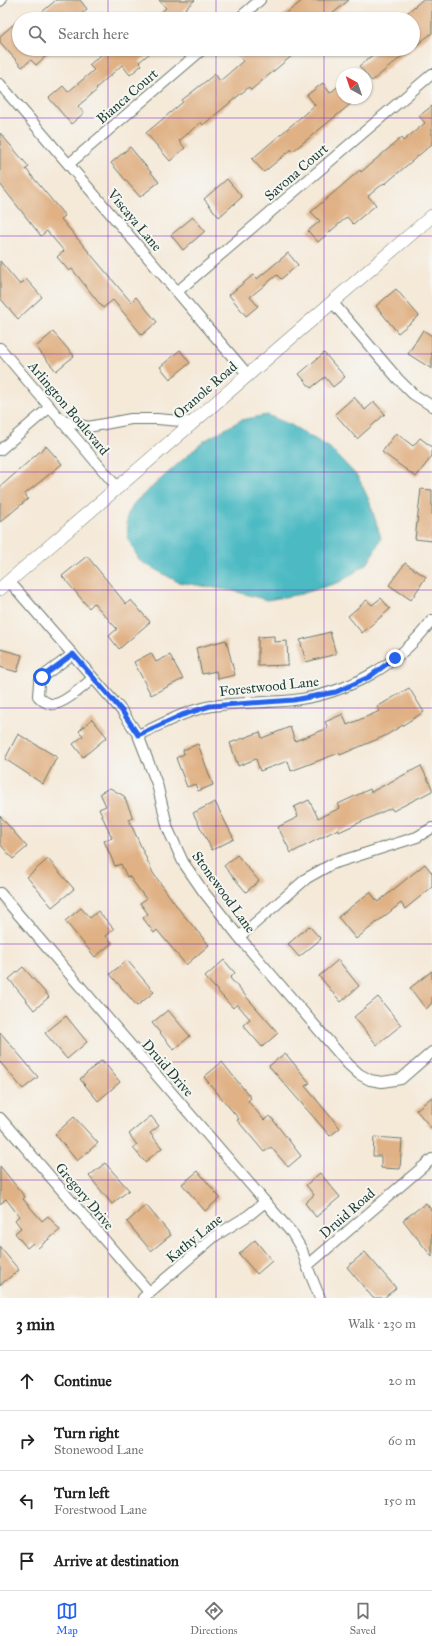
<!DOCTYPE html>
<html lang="en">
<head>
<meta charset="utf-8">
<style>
  :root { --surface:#fff; --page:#f2f2f2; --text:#222; --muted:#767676; --line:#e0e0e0; --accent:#2563eb }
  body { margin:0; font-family:"IM FELL Great Primer",serif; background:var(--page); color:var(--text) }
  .compass { position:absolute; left:336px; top:68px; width:36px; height:36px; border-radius:50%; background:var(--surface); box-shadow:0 1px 3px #0004; rotate:320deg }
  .stop { position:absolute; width:12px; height:12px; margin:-9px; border:3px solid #2563eb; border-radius:50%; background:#fff }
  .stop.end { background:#2563eb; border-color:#fff; box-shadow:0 1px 4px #0008 }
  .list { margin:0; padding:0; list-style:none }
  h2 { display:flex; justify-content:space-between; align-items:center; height:52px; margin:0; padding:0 16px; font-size:17px }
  h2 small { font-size:13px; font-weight:400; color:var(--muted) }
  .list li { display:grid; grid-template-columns:26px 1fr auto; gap:12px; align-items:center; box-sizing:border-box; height:60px; padding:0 16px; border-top:1px solid var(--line) }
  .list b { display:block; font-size:15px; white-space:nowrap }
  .list p { margin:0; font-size:13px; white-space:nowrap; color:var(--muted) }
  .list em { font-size:13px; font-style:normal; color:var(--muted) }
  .icon { flex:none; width:22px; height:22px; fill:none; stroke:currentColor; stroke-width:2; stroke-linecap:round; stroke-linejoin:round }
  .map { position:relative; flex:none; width:432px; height:1298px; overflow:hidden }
  .search { position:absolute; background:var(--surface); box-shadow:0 1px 3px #0004; left:12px; right:12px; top:12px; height:44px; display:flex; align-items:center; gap:10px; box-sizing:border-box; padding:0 14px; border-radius:22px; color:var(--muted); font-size:15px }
  .sheet { height:292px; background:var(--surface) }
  nav { display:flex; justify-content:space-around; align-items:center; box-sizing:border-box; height:56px; border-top:1px solid var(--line); background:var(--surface); font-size:11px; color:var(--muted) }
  nav a { display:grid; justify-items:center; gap:2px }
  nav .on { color:var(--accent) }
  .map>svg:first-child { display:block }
  .water { fill:#4cbac3; stroke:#367c7c }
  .building { fill:#e0b184 }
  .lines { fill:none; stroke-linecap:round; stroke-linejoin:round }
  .minor-casing { stroke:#6a796d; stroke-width:12 }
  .tertiary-casing { stroke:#6a796d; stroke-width:14 }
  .minor { stroke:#fff; stroke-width:10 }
  .tertiary { stroke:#fff; stroke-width:13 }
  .route { stroke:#2563eb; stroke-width:5 }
  .grid { fill:none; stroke:#7b2cbf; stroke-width:1; stroke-opacity:0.55 }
  .labels { text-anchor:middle; stroke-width:4; stroke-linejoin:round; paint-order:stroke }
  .street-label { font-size:14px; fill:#1f3d34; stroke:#f6f6f2 }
</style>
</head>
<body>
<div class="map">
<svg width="432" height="1298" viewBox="0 0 432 1298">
  <rect width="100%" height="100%" fill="#f6f6f2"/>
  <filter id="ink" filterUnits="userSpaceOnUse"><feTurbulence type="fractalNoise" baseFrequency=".025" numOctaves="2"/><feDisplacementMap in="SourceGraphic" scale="8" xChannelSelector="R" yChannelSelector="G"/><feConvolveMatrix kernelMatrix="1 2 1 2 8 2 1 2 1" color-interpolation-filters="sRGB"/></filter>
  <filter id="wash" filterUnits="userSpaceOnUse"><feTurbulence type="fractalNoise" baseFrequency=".012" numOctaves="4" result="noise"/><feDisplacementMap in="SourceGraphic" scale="16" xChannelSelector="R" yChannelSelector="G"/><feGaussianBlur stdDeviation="0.9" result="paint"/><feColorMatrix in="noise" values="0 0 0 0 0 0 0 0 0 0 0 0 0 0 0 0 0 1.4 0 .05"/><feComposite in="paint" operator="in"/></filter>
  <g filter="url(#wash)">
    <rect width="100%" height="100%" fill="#f5e9d8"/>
    <path class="water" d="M 267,415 L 291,425 L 330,448 L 358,477 L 369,500 L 381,538 L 368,563 L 340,582 L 301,594 L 267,600 L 234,591 L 178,582 L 140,561 L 128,539 L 127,516 L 135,502 L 204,441 L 241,420 Z"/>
    <g id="blocks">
      <path class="building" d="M 56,0 L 80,0 L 87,9 L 76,19 L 34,19 Z
        M 159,0 L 195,0 L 174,19 L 153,19 L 166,8 Z
        M 303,0 L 349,0 L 326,19 L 279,19 Z
        M 422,0 L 432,0 L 432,33 L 413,48 L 413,19 L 400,19 Z
        M 19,20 L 19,49 L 54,49 L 36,65 L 31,60 L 22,67 L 0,42 L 0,36 Z
        M 108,49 L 155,49 L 139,62 L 142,65 L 130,75 L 122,65 L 96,88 L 97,90 L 78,106 L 84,113 L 71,124 L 49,98 L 63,86 L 68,92 L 94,70 L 89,65 Z
        M 242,49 L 300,49 L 251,90 L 249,87 L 203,125 L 201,122 L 179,141 L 185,148 L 170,161 L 146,133 L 183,102 L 182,100 L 215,74 L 220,81 L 243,61 L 237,53 Z
        M 380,49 L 411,49 L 372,81 L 359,66 Z
        M 323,83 L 330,93 L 342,83 L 342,98 L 358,98 L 293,151 L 292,149 L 264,172 L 252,159 L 315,105 L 307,95 Z
        M 432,106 L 432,144 L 385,184 L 384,183 L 368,196 L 376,205 L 353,224 L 347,217 L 318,242 L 308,231 L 320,221 L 311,212 L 360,170 L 361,172 L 401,138 L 403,141 L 425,123 L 419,116 Z
        M 0,133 L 29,167 L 26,169 L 65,216 L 61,219 L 131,302 L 136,297 L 157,322 L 142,335 L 113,300 L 103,308 L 72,269 L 69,271 L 57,257 L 64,251 L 47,231 L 41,236 L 0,184 Z
        M 130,147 L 159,182 L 140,197 L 111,163 Z
        M 227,179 L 242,197 L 219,217 L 204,199 Z
        M 193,217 L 205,231 L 183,250 L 171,235 Z
        M 288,253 L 298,265 L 281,279 L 277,275 L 250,297 L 258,306 L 246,316 L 229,295 L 253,275 L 257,279 Z
        M 0,261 L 20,285 L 26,279 L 42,297 L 18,319 L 0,298 Z
        M 396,289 L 419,316 L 398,333 L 376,306 Z
        M 423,330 L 432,336 L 432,369 L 408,354 Z
        M 53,332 L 74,356 L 56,371 L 36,347 Z
        M 180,350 L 190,363 L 170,379 L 160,367 Z
        M 324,353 L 345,377 L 333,387 L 325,377 L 311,388 L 299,374 Z
        M 354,397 L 365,410 L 374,402 L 385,414 L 357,439 L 335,414 Z
        M 396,433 L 413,446 L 420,438 L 432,447 L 432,456 L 416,477 L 382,452 Z
        M 46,446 L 62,464 L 25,494 L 28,499 L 0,522 L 0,487 Z
        M 421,489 L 432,490 L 432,541 L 415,539 Z
        M 87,556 L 126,604 L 131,600 L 150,622 L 119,649 L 109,636 L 117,629 L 94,603 L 89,608 L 62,576 Z
        M 405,563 L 426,577 L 411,600 L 389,585 Z
        M 381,598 L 390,609 L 362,633 L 348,616 L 367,600 L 372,605 Z
        M 330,632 L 336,654 L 306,662 L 300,640 Z
        M 274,636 L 274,642 L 287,641 L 288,665 L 258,666 L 258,637 Z
        M 226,640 L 235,675 L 218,679 L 216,671 L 202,674 L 196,648 Z
        M 0,649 L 22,655 L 17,672 L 0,667 Z
        M 151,653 L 156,662 L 170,655 L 183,679 L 151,695 L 134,662 Z
        M 409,688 L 424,712 L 385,736 L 340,755 L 339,753 L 291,771 L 288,761 L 260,771 L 256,759 L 238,766 L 230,743 L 260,732 L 262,738 L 290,727 L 295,741 L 328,728 L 325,722 L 343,714 L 347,725 L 380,711 L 377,707 Z
        M 92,719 L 107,737 L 83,757 L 73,744 L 83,736 L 79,731 Z
        M 18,734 L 57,757 L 43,784 L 5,759 Z
        M 198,744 L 213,785 L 198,791 L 195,784 L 187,787 L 176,758 L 184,754 L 183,750 Z
        M 421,766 L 432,788 L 432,791 L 393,811 L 391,808 L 339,832 L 338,829 L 291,853 L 278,827 L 298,817 L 294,807 L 309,800 L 318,818 L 340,808 L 338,804 L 370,789 L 371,792 Z
        M 110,788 L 124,796 L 133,818 L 129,820 L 153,873 L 181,912 L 209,945 L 186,965 L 157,930 L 154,933 L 143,918 L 148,914 L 140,903 L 146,899 L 129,876 L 127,877 L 121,864 L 115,866 L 104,841 L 112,838 L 99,809 L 106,806 L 100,793 Z
        M 215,802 L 234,839 L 212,850 L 193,813 Z
        M 0,816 L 27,847 L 13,859 L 0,844 Z
        M 237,855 L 259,881 L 246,892 L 224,866 Z
        M 48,859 L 74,889 L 52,907 L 27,877 Z
        M 425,864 L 432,873 L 432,887 L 405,909 L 401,903 L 356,939 L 338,917 L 370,892 L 378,902 Z
        M 81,908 L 90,918 L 98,911 L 114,929 L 106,936 L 112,943 L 95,957 L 65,921 Z
        M 309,926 L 321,939 L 299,957 L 288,944 Z
        M 127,960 L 154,992 L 137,1006 L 110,974 Z
        M 224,960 L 235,973 L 230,978 L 278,1033 L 262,1047 L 243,1025 L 250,1019 L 237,1004 L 233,1008 L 205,977 Z
        M 338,960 L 359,986 L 341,1002 L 319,976 Z
        M 23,967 L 49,997 L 34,1010 L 9,979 Z
        M 432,971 L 432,1003 L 426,1009 L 410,988 Z
        M 378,997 L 401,1025 L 377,1045 L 354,1017 Z
        M 168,1010 L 190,1036 L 174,1050 L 152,1023 Z
        M 66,1016 L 87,1042 L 67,1059 L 45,1033 Z
        M 0,1032 L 38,1077 L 23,1089 L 0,1062 Z
        M 285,1053 L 310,1083 L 305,1086 L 340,1128 L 330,1136 L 269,1066 Z
        M 102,1060 L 120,1082 L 98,1101 L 80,1079 Z
        M 222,1062 L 251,1098 L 248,1101 L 264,1120 L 270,1116 L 301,1156 L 288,1167 L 271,1147 L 264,1152 L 237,1120 L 239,1119 L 204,1077 Z
        M 432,1097 L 432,1129 L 416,1110 Z
        M 151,1116 L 159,1126 L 150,1133 L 162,1148 L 145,1162 L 133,1148 L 137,1145 L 129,1134 Z
        M 74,1117 L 98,1143 L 77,1161 L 55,1134 Z
        M 374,1137 L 402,1139 L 400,1169 L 381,1168 L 381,1156 L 373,1156 Z
        M 105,1163 L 129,1190 L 112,1204 L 89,1176 Z
        M 0,1166 L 25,1197 L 23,1199 L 42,1221 L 48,1216 L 60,1230 L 38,1248 L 33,1243 L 27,1248 L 15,1233 L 21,1228 L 15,1220 L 19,1216 L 6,1199 L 0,1204 Z
        M 198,1171 L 220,1198 L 205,1211 L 182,1184 Z
        M 320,1173 L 340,1197 L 316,1217 L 305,1203 L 314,1195 L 306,1185 Z
        M 426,1203 L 432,1211 L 432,1257 L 403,1220 Z
        M 146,1205 L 171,1235 L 151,1251 L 127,1222 Z
        M 255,1240 L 272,1261 L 257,1274 L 239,1254 Z
        M 0,1247 L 19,1270 L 0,1285 Z
        M 365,1252 L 396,1288 L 384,1298 L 373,1298 L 347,1267 Z"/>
    </g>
  </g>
  <g filter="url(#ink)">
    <use href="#blocks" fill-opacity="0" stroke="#6a796d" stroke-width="1"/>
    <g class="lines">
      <g class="minor-casing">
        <path id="minor" d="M 0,1 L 1,0
          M 238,19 L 260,0
          M 0,84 L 248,375
          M 69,164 L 203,49
          M 178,291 L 432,74
          M 333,303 L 398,379 L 413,394 L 432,406
          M 0,348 L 117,487
          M 60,419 L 88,427 L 131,419 L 157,419 L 192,422
          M 0,450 L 50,407
          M 9,581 L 122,711 L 138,735 L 157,784 L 168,829 L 183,862 L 203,891 L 239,937 L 348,1064 L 359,1074 L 370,1080 L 382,1082 L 401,1079 L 432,1052
          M 73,654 L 42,677 L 39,682 L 38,696 C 42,700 45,703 51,704 C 62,706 85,685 93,678
          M 138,735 C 161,725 186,710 212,706 C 239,702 266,703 294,700 C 349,693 399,665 432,620
          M 0,893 L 292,1233 L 302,1250 L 307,1266 L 320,1298
          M 239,937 L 307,878 L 332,864 L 417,837 L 432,828
          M 0,1118 L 149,1292
          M 307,1266 L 432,1159
          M 143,1298 L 215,1236 L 249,1215 L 265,1202"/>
      </g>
      <g class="tertiary-casing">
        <path id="tertiary" d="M 0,589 L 432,216"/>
      </g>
      <use href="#minor" class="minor"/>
      <use href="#tertiary" class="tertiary"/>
    </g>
  </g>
  <g class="lines" filter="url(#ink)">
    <path class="route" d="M 42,677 L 73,654 L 122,711 L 138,735 L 182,715 L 210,706 L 294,700 L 336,692 L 369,677 L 395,658"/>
  </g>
  <path class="grid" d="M 108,0 L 108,19M 216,0 L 216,19M 324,0 L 324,19M 108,49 L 108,1298M 216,49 L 216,1298M 324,49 L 324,1298M 0,118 L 432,118M 0,236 L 432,236M 0,354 L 432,354M 0,472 L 432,472M 0,590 L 432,590M 0,708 L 432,708M 0,826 L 432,826M 0,944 L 432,944M 0,1062 L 432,1062M 0,1180 L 432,1180"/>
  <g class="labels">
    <g class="street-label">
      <text transform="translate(127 96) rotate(-41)" y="5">Bianca Court</text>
      <text transform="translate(296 172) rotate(-41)" y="5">Savona Court</text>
      <text transform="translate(135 220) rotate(50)" y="5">Viscaya Lane</text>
      <text transform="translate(205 390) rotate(-41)" y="5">Oranole Road</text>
      <text transform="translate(69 408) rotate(50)" y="5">Arlington Boulevard</text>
      <text transform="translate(269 686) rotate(-6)" y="5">Forestwood Lane</text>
      <text transform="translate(224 892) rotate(54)" y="5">Stonewood Lane</text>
      <text transform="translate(168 1068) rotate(49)" y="5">Druid Drive</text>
      <text transform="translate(85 1196) rotate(50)" y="5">Gregory Drive</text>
      <text transform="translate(347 1213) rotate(-41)" y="5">Druid Road</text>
      <text transform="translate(194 1238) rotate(-39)" y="5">Kathy Lane</text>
    </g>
  </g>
</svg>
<svg class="compass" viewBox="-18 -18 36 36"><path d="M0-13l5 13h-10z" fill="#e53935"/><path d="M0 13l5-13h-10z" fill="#767676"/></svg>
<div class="stop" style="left:42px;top:677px"></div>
<div class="stop end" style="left:395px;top:658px"></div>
<div class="search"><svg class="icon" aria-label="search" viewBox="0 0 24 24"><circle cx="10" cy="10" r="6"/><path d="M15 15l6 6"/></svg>Search here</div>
</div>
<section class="sheet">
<h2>3 min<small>Walk · 230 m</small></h2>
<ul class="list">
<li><svg class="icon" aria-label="ahead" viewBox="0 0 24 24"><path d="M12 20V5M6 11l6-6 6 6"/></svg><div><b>Continue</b></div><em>20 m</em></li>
<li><svg class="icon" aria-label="right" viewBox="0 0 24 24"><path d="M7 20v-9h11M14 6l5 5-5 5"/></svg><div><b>Turn right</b><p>Stonewood Lane</p></div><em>60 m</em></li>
<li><svg class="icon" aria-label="left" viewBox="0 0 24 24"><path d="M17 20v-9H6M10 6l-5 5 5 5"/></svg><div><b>Turn left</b><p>Forestwood Lane</p></div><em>150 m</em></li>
<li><svg class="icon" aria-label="arrive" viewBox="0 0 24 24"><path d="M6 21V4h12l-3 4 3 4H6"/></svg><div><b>Arrive at destination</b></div></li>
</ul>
</section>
<nav>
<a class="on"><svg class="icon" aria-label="map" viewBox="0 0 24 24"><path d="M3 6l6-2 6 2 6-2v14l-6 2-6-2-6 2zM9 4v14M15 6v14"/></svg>Map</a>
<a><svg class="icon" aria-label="directions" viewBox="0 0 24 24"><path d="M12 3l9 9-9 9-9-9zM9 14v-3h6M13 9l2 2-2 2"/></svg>Directions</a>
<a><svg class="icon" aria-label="saved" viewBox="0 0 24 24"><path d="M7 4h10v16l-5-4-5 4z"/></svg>Saved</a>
</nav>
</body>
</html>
